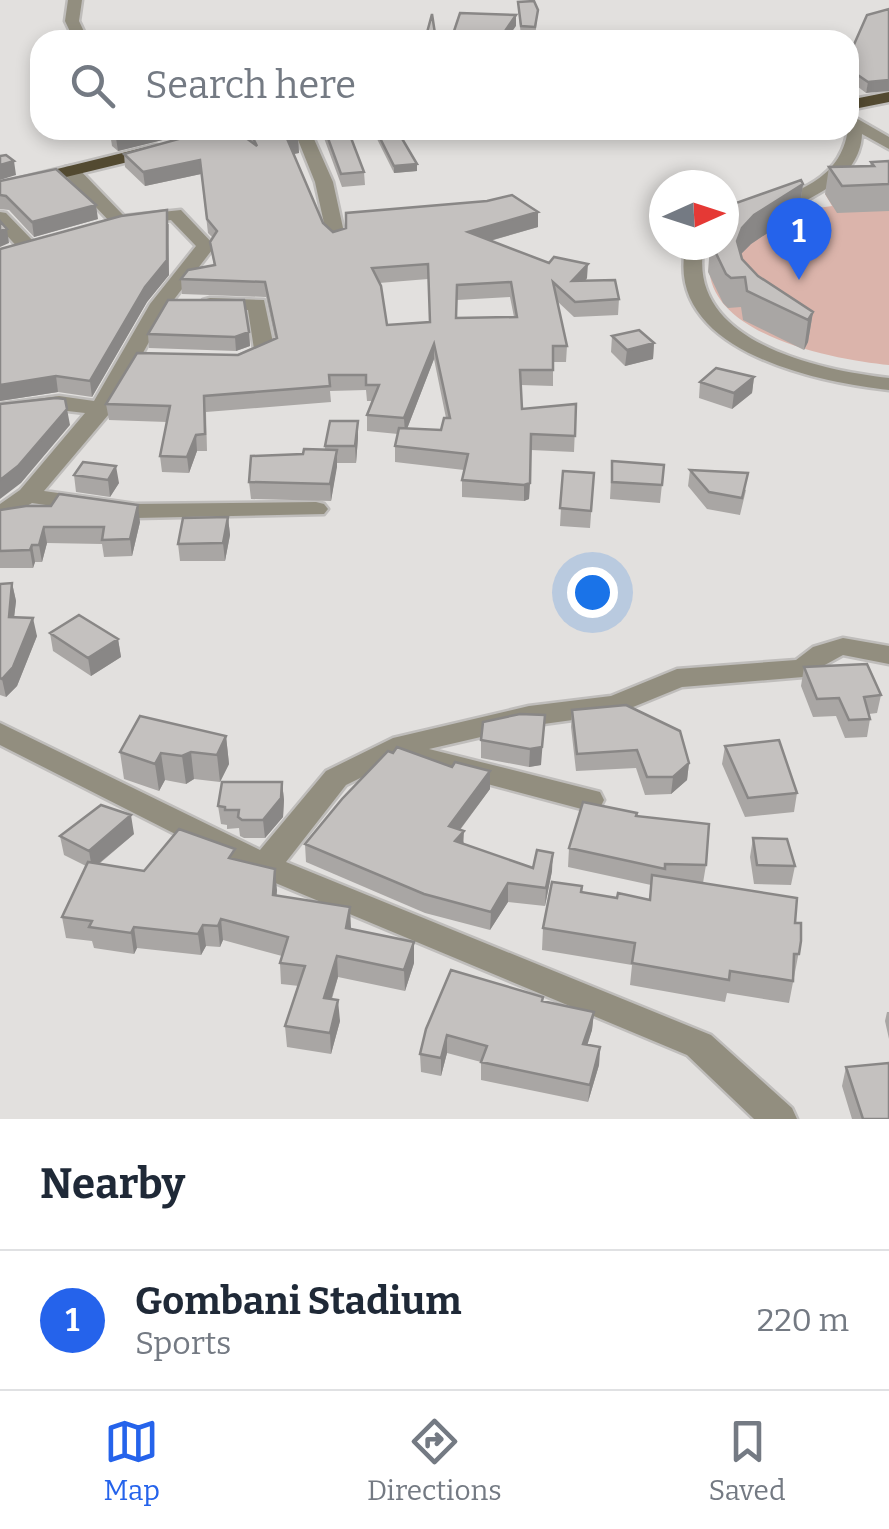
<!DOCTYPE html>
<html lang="en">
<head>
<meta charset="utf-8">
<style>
  :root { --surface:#fff; --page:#f6f6f7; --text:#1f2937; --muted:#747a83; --line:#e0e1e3; --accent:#2563eb }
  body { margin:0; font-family:Bitter,serif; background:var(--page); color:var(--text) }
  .compass { position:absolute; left:649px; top:170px; width:90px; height:90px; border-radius:50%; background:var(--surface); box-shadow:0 5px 15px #0003; rotate:87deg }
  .you { position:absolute; left:592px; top:592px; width:35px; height:35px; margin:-25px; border:8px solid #fff; border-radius:50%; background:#1a73e8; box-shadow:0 0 0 15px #1a73e833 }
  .badge { display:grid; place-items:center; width:65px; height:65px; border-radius:50%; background:var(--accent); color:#fff; font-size:32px; font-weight:700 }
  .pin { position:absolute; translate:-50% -82px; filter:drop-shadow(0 2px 5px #0008) }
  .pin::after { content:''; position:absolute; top:52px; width:35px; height:30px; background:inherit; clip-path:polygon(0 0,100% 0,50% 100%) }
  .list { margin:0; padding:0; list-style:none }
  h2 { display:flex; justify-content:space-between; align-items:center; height:130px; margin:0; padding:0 40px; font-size:42px }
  h2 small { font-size:32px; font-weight:400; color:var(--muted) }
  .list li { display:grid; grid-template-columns:65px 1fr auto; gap:30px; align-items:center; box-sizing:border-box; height:140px; padding:0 40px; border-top:2px solid var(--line) }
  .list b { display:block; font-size:38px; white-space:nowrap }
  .list p { margin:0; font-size:32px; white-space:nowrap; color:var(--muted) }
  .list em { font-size:32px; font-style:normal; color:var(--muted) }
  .icon { flex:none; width:55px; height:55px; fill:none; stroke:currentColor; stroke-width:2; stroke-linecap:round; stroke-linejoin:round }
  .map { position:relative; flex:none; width:889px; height:1119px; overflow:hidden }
  .search { position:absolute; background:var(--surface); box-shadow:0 5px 15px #0003; left:30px; right:30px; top:30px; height:110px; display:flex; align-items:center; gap:25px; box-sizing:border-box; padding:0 35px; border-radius:30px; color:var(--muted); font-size:38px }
  .sheet { height:270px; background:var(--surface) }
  nav { display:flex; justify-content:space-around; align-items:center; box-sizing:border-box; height:140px; border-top:2px solid var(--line); background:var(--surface); font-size:28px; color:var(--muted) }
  nav a { display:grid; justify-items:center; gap:5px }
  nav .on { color:var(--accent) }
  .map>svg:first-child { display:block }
  .green { fill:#dbb4ab }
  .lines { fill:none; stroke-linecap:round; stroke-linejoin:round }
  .minor-casing { stroke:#bfbdbb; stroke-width:5 }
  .major-casing { stroke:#bfbdbb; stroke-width:5 }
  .minor { fill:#928e7f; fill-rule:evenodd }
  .major { fill:#534a31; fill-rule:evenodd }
  .wall { fill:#a9a6a4; fill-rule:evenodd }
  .shaded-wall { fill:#898786 }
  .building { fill:#c4c1bf; stroke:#898786; stroke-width:2.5; fill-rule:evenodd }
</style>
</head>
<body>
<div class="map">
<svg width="889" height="1119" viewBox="0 0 889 1119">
  <rect width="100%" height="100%" fill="#e2e0de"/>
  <path class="green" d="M 889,188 L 889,365 C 834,360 698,334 710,257 L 776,214 L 832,206 L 825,194 Z"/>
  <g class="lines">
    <g class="minor-casing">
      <path id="minor" d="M 68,0 L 82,0 L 79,21 L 88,40 L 74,40 L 65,21 Z
        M 849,114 L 889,137 L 889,149 L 862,134 C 860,193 772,215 724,228 L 724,217 C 783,194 849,189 849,114 Z
        M 294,130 L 310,130 L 333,182 L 345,237 L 343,241 L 336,243 L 327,237 L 315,182 Z
        M 71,166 L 77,167 L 124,216 L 181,210 L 215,246 L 169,306 L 109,414 L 44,491 L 135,504 L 316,502 L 324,504 L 328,509 L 324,514 L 135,518 L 32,503 L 0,522 L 0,504 L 20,490 L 85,413 L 59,410 L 0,418 L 0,404 L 59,396 L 94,401 L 150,304 L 196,246 L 171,220 L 114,226 L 65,175 L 65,167 Z
        M 0,212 L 6,213 L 36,244 L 36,252 L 22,252 L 0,228 Z
        M 686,245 L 704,245 C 685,341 817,370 889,378 L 889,390 C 813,382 662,349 686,245 Z
        M 210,298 L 264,300 L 275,352 C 267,362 247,367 235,364 L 231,360 L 254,349 L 248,310 L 203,308 L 203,300 Z
        M 843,638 L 889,646 L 889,664 L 843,655 L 803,677 L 682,687 L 616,714 L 529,726 L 429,749 L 600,792 L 604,800 L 600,808 L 589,811 L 397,760 L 346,785 L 286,862 L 711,1035 L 792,1108 L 797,1119 L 754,1119 L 687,1055 L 254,874 L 0,745 L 0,723 L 260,850 L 326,771 L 393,738 L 529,706 L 611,696 L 677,669 L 796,660 L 813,647 Z"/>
    </g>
    <g class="major-casing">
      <path id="major" d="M 889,92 L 889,102 L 849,110 L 849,100 Z
        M 155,145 L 161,146 L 161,154 L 0,193 L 0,183 Z"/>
    </g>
    <use href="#minor" class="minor"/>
    <use href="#major" class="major"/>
  </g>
  <path class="wall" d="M 518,2 L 538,10 L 535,38 L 521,38 Z
    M 889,9 L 866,93 L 849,80 L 849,49 L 852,49 Z
    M 122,130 L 203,130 L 118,151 L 112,146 L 110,133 Z
    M 246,130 L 294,130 L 298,139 L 299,153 L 293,154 L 323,223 L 333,232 L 538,212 L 538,227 L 490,241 L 587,278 L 586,280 L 619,299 L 618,315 L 574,317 L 557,301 L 567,346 L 566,362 L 553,362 L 553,386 L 521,385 L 522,409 L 576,404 L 574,452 L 531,450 L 529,499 L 524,501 L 462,497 L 462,480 L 464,470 L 395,462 L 395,446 L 398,434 L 367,431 L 367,415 L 373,401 L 367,401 L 366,390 L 330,391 L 331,402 L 206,412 L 207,451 L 197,451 L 189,473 L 162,472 L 160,456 L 167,422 L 109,420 L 106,404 L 238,355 L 275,339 L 266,297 L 182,294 L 181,279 L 214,266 L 210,242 L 213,238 L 208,233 L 201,174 L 145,186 L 125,167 L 124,154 L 249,140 ZM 428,279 L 430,322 L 387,325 L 379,283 ZM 510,297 L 514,317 L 456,318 L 457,300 ZM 434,359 L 446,418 L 441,430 L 407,429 Z
    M 321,130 L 348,130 L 364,172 L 365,185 L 342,187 Z
    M 376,130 L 417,171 L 394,173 L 376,137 Z
    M 889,161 L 889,211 L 837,213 L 825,194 L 829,167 L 870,166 L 871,162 Z
    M 0,181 L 98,219 L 34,237 L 9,210 L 0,209 Z
    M 803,184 L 799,212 L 751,244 L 741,254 L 742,259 L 758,276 L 813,312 L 808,342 L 804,350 L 743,320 L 741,307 L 728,308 L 723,303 L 708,272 L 710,245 L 724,245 Z
    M 169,224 L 169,275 L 147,302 L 92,397 L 58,392 L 0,401 L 0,249 Z
    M 249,332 L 250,346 L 236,351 L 149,348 L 148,334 Z
    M 612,336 L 654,343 L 653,359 L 625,366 L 611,352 Z
    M 754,377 L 752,393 L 732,409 L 699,398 L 700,382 Z
    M 358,421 L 358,438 L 356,463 L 337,463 L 331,501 L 251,499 L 249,482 L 303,454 L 325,450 L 325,446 Z
    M 612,461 L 664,465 L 660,503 L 610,499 Z
    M 83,462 L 119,483 L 110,497 L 76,492 L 74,475 Z
    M 690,470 L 746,490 L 740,515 L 707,509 L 688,486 Z
    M 563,471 L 594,473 L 590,528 L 560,526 Z
    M 0,510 L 140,522 L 132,556 L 104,557 L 102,544 L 47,543 L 42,562 L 35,562 L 33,568 L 0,568 Z
    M 228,517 L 230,535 L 225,561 L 180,561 L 178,544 Z
    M 12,583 L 16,601 L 14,617 L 37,636 L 17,686 L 6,697 L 0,695 L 0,584 Z
    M 50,633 L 118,639 L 121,657 L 91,676 L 53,651 Z
    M 804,667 L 881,695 L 877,713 L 869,714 L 870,719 L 867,737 L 845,738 L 836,716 L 813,717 L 801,686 Z
    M 572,710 L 689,763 L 687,780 L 671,794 L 645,795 L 636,768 L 576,771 L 571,727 Z
    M 520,714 L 541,765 L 529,767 L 481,758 L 481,740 Z
    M 226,736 L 229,764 L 220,782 L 194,779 L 186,784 L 165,780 L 159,791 L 124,779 L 120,752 Z
    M 725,746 L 797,793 L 794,812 L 745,817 L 722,764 Z
    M 452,767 L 490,789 L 460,830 L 464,844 L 533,868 L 552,871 L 545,906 L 508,902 L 490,930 L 425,913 L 306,862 L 305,844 Z
    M 282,782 L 284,800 L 283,817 L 265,838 L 244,838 L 240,836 L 239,828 L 227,829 L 227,825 L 221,824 L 218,806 Z
    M 637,816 L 706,865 L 703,883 L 795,923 L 801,941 L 789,1003 L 727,993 L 725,1002 L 630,985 L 632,965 L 542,950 L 543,928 L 582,892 L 617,898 L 649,900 L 651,885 L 568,867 L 569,848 Z
    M 134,834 L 99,864 L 144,871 L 236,860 L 277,890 L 276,896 L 351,929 L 414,942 L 414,963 L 405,991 L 338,977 L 332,999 L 340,1021 L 331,1054 L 287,1047 L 285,1026 L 299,986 L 281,984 L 280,963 L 282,956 L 223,940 L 220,947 L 206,946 L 201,955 L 137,948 L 134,954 L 94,948 L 92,941 L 66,938 L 62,917 L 86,866 L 64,855 L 60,836 Z
    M 753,838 L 795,866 L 791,885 L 754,884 L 750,857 Z
    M 543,1001 L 594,1012 L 592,1030 L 587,1045 L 600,1047 L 599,1065 L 588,1102 L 481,1080 L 481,1062 L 447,1053 L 441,1076 L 421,1072 L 420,1054 L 426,1029 Z
    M 887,1012 L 889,1012 L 889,1039 L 885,1021 Z
    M 846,1067 L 889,1119 L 852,1119 L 842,1086 Z"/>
  <path class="shaded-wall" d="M 516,15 L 516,26 L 506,40 L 499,40 Z
    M 889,80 L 889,91 L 866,93 L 868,82 Z
    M 148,130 L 203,130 L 118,151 L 116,138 Z
    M 298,139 L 299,153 L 289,155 L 288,141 Z
    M 200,160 L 201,174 L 145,186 L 143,172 Z
    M 14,161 L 16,175 L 0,180 L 0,165 Z
    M 417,164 L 417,171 L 394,173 L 394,166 Z
    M 803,184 L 799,212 L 751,244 L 739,256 L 737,241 L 742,228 L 754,215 Z
    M 96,205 L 98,219 L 34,237 L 32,222 Z
    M 167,210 L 169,275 L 147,302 L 92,397 L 90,381 L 145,287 Z
    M 538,212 L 538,227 L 468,247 L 468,232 Z
    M 7,229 L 9,243 L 0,247 L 0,231 Z
    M 588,264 L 587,278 L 572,296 L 572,281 Z
    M 813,312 L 808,342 L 804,350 L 808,320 Z
    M 249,332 L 250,346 L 236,351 L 235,337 Z
    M 654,343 L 653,359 L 625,366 L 627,350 Z
    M 434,344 L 434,359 L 405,434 L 404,418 Z
    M 56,376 L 58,392 L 0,401 L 0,385 Z
    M 754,377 L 752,393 L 732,409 L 734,393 Z
    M 67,409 L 70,425 L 21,483 L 0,499 L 0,480 Z
    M 358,421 L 358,438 L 356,463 L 355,446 Z
    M 196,435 L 197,451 L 189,473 L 187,457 Z
    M 337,450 L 337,467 L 331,501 L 330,484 Z
    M 116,466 L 119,483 L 110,497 L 108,480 Z
    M 530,483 L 529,499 L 524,501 L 524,485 Z
    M 138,505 L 140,522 L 132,556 L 130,539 Z
    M 228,517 L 230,535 L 225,561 L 223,543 Z
    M 44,527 L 47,543 L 42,562 L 39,545 Z
    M 32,545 L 35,562 L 33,568 L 30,550 Z
    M 12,583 L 16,601 L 12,635 L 9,617 Z
    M 33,618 L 37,636 L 17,686 L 6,697 L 2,679 Z
    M 118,639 L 121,657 L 91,676 L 88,658 Z
    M 545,715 L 541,765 L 529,767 L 530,749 Z
    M 226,736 L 229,764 L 220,782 L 217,755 Z
    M 191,752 L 194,779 L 186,784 L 182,756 Z
    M 161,753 L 165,780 L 159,791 L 155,764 Z
    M 689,763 L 687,780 L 671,794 L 673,777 Z
    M 490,771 L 490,789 L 449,844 L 449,826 Z
    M 282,782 L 284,800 L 283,817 L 265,838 L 263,820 Z
    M 131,815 L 134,834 L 92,869 L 89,851 Z
    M 464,831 L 463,849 L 455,841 Z
    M 553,853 L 552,871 L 545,906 L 546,888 Z
    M 275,869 L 277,890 L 275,916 L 273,895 Z
    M 508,883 L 508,902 L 490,930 L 491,912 Z
    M 350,907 L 351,928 L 346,928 Z
    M 221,919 L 223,940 L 220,947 L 218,926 Z
    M 203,925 L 206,946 L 201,955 L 198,934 Z
    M 134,927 L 137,948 L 134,954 L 131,933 Z
    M 414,942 L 414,963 L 405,991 L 404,970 Z
    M 337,956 L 338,977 L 325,1019 L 324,998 Z
    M 338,1000 L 340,1021 L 331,1054 L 330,1033 Z
    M 594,1012 L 592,1030 L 582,1062 L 583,1044 Z
    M 447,1035 L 447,1053 L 441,1076 L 441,1058 Z
    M 600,1047 L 599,1065 L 588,1102 L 590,1085 Z"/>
  <path class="building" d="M 534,1 L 538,10 L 535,27 L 521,26 L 518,2 Z
    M 889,9 L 889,80 L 868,82 L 849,69 L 849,49 L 852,49 L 867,15 Z
    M 460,13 L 516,15 L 499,40 L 451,40 Z
    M 432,14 L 436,40 L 425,40 Z
    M 684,36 L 689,40 L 654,40 Z
    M 122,130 L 148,130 L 116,138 L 110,133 Z
    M 211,130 L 235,130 L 257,146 L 249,130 L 295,130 L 298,139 L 288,141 L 323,223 L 333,232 L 346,228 L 346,213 L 487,201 L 512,195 L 538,212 L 468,232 L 549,263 L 554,257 L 588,264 L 572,281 L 615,280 L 619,299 L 575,302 L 553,282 L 567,346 L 553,346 L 553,370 L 520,370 L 522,409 L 576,404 L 575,436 L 531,434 L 530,483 L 524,485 L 462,480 L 468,454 L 395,446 L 399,428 L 441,430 L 444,418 L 450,418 L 434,344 L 404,418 L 367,415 L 379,385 L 366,385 L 366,375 L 329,375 L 330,386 L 204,396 L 205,434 L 196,435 L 187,457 L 160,456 L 170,406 L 106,404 L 137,353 L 238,355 L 277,338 L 265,282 L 181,279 L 188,270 L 215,265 L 210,242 L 217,231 L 207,219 L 200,160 L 143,172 L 124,154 ZM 428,264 L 430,322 L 387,325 L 381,286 L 372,268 ZM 511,282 L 517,317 L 456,318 L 457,285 Z
    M 325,130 L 348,130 L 364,172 L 341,174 Z
    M 376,130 L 397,130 L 417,164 L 394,166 Z
    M 6,155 L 14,161 L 0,165 L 0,156 Z
    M 889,161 L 889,184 L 842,186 L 829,167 L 874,166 L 871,162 Z
    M 56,169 L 96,205 L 32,222 L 6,196 L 0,195 L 0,181 Z
    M 801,180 L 803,184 L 754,215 L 742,228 L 737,241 L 742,259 L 758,276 L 813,312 L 808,320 L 747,291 L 745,277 L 731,278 L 726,274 L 712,245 L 724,245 L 724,216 L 736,203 Z
    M 167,210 L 167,260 L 145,287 L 90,381 L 56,376 L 0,385 L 0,249 L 121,216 Z
    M 0,221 L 7,229 L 0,231 Z
    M 168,300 L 244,300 L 249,332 L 235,337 L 148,334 Z
    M 639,330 L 654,343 L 627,350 L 612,336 Z
    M 716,368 L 754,377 L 734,393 L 700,382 Z
    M 56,398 L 65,399 L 67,409 L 18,466 L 0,480 L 0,404 Z
    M 330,421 L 358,421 L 355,446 L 325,446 Z
    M 304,449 L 337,450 L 330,484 L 249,482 L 251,456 L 303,454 Z
    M 612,461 L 664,465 L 662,485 L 612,482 Z
    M 83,462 L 116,466 L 108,480 L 74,475 Z
    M 690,470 L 748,473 L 742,498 L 709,492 Z
    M 563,471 L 594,473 L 591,511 L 560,508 Z
    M 59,494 L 138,505 L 130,539 L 102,540 L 104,527 L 44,527 L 39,545 L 32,545 L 30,550 L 0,551 L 0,510 L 26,506 L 51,506 Z
    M 228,517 L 223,543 L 178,544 L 183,518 Z
    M 12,583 L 9,617 L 33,618 L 13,667 L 2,679 L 0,678 L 0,584 Z
    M 79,615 L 118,639 L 88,658 L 50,633 Z
    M 867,664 L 881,695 L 864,697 L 870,719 L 849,720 L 839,698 L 817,699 L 804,667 Z
    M 626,705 L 680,731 L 689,763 L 673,777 L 647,777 L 637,750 L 577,754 L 572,710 Z
    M 520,714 L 545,715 L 542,747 L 530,749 L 481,740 L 483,722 Z
    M 140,716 L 226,736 L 217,755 L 191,752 L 182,756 L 161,753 L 155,764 L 120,752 Z
    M 779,740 L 797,793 L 748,798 L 725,746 Z
    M 397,747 L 452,767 L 455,762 L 490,771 L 449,826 L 464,831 L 455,841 L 533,868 L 537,850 L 553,853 L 546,888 L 508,883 L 491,912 L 424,894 L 305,844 L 342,799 L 388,751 L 393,753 Z
    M 222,782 L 282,782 L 281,798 L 263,820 L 242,820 L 238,817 L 239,810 L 225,810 L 225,807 L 218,806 Z
    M 583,802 L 637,813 L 636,816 L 709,824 L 706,865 L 665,864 L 665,869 L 569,848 Z
    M 101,805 L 131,815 L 89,851 L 60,836 Z
    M 179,829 L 235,849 L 229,858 L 275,869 L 273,895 L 350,907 L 346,928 L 414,942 L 404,970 L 337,956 L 324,998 L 338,1000 L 330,1033 L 285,1026 L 305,966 L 280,963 L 288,937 L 221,919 L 218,926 L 203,925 L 198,934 L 134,927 L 131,933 L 89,927 L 92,921 L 62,917 L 88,862 L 144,871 Z
    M 753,838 L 787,839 L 795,866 L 757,865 Z
    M 652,875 L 797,898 L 795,923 L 801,923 L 801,941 L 799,954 L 794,954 L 793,981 L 730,971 L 729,980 L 632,963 L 635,943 L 543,928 L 552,882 L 582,886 L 581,892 L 617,898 L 618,893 L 650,900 Z
    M 451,970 L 543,997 L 542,1001 L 594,1012 L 583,1044 L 600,1047 L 590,1085 L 481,1062 L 487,1046 L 447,1035 L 441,1058 L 420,1054 L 426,1029 Z
    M 889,1063 L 889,1119 L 863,1119 L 846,1067 Z"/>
</svg>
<svg class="compass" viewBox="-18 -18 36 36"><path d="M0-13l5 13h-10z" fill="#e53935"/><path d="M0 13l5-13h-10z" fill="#747a83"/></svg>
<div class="you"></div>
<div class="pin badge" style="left:799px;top:280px">1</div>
<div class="search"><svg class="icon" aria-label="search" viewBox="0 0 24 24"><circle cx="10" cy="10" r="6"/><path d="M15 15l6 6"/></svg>Search here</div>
</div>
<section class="sheet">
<h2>Nearby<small></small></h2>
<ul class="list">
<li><span class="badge">1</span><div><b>Gombani Stadium</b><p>Sports</p></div><em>220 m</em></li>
</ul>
</section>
<nav>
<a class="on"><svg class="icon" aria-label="map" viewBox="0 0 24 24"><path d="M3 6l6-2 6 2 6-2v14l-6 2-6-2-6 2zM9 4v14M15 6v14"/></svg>Map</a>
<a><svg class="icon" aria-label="directions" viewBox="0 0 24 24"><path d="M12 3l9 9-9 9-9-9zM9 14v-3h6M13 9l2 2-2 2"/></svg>Directions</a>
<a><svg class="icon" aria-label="saved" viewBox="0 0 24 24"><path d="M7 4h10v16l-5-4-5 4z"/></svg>Saved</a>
</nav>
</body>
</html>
